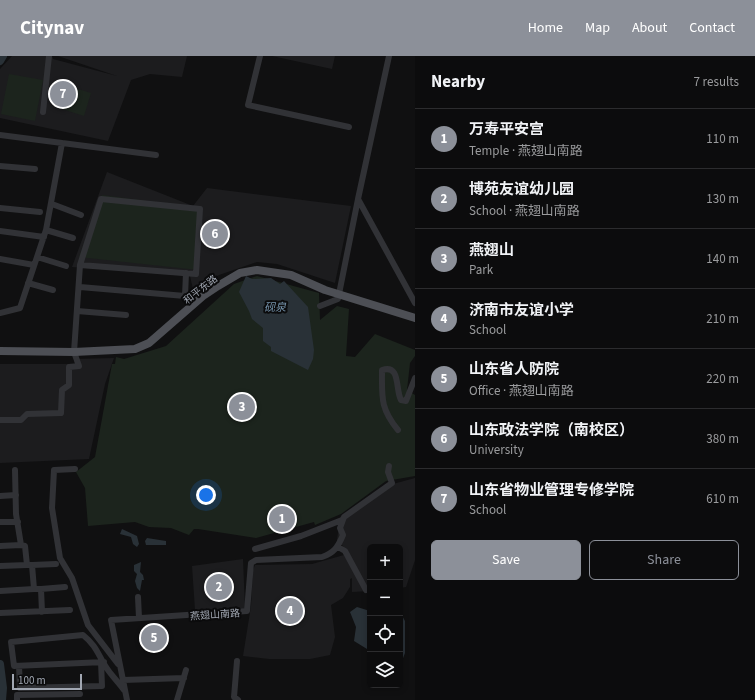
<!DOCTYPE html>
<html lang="en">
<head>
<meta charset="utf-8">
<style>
  :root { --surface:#0c0c0d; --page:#151516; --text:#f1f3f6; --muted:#9a9b9d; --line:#2c2c2e; --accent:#8c9099 }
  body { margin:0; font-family:"Source Sans 3","Noto Sans SC",sans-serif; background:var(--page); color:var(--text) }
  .controls { position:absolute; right:12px; bottom:12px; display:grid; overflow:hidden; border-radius:6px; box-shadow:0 2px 6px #0003 }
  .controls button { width:36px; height:36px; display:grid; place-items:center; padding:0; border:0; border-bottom:1px solid var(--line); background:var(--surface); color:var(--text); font:20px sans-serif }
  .scale { position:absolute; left:12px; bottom:10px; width:70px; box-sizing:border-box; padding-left:4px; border:2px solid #a1a7b2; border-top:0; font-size:11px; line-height:14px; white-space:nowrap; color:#a1a7b2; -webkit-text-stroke:3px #0b0b0c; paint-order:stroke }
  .you { position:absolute; left:206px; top:439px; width:14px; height:14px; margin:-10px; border:3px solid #fff; border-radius:50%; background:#1a73e8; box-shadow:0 0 0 6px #1a73e833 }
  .badge { display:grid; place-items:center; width:26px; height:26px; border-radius:50%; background:var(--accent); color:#fff; font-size:13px; font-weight:700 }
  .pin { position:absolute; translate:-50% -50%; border:2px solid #fff; box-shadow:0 1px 4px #0006 }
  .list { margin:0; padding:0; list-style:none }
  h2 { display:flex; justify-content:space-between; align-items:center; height:52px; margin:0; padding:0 16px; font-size:17px }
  h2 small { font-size:13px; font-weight:400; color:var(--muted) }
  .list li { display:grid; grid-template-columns:26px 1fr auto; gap:12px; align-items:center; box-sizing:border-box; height:60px; padding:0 16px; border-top:1px solid var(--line) }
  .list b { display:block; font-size:15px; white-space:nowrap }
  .list p { margin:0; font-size:13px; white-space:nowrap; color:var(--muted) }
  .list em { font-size:13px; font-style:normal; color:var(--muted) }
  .actions { display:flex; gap:8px; padding:12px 16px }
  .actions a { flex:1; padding:9px 0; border:1px solid var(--accent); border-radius:6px; text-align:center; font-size:14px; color:var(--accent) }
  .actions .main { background:var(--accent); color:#fff }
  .icon { flex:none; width:22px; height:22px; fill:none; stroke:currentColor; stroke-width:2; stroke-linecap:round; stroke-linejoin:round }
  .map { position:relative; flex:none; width:415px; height:644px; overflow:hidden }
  header { display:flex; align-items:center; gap:24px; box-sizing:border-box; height:56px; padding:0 20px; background:var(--accent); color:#fff }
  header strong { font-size:19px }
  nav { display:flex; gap:22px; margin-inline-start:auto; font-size:14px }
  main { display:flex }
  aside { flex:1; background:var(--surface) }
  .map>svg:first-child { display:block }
  .built { fill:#1c1c1e }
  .green { fill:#1c241d }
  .water { fill:#293137 }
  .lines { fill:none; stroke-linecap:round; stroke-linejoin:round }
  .river { stroke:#293137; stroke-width:8 }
  .minor { stroke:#313236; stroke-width:6 }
  .major { stroke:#4d4f55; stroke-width:8 }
  .labels { text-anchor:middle; stroke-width:4; stroke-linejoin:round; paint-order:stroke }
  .street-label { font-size:10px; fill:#a1a7b2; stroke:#0b0b0c }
  .water-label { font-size:11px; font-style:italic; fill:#7795ae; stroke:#0b0b0c }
</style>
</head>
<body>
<header>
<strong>Citynav</strong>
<nav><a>Home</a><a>Map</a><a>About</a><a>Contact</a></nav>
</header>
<main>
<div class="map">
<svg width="415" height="644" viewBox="0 0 415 644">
  <rect width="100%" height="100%" fill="#101011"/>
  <path class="built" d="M 12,0 L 52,0 L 53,3 L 117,20 L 58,0 L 187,0 L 182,21 L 150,18 L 131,24 L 108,85 L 0,62 L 0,13 Z
    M 272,0 L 335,0 L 332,13 Z
    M 107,116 L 193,150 L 207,132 L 351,150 L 335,227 L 277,208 L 257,206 L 219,219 L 193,233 L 190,220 L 72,211 Z
    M 114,302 L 105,328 L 89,403 L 0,407 L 0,308 L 75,308 L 74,303 Z
    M 415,422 L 415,504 L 406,531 L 400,532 L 400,491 L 370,491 L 370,535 L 352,536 L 352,522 L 350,523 L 350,531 L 343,542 L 331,549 L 335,581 L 330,599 L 310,603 L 269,603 L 243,600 L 251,550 L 253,514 L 255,509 L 312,508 L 344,499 L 347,504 L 343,490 L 337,484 L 340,461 L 382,431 Z
    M 243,503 L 245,552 L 195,554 L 192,510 Z"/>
  <path class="green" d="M 9,18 L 43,24 L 35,65 L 1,58 Z
    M 65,29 L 91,37 L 84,60 L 59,52 Z
    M 102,139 L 201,152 L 198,214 L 79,201 Z
    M 257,220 L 319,237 L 320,264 L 337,250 L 349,253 L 346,300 L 355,301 L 375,278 L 415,294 L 415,300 L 410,307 L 407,334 L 415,339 L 415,420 L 386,425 L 341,458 L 315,469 L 314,466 L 256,482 L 198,473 L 194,473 L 189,479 L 171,472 L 149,471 L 135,466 L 88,470 L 85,432 L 76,416 L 95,401 L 112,308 L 115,308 L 116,301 L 124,303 L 166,290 L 234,228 Z"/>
  <path class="water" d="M 246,220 L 252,223 L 271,222 L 280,228 L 284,225 L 308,251 L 314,294 L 313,303 L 308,314 L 271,295 L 271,291 L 263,285 L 263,272 L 252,263 L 249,255 L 239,236 Z
    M 122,473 L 137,480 L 139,488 L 137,491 L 133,488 L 131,481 L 120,478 Z
    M 147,482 L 166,485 L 166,489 L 146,489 L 145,485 Z
    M 141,506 L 140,516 L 143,519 L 144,524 L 142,524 L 140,535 L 137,532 L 135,525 L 137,518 L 134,515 L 134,509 Z
    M 357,551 L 370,555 L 370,601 L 367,593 L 354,585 L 356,571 L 350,556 Z
    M 400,556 L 405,565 L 405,597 L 400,610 Z"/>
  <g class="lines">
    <path class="river" d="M 0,5 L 3,0
      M 0,608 L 3,632 L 2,644"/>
    <path class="minor" d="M 260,0 L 248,49 L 349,71
      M 389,0 L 358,143 L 415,247
      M 43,56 L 49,0
      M 0,79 L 62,87 L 46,174 L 20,252 L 0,257
      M 62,87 L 156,99
      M 0,110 L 35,113
      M 52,148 L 81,159
      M 0,152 L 40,156
      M 46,174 L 73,182
      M 0,175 L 44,181
      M 37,201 L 66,210
      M 0,203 L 34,209
      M 28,227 L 53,234
      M 80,231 L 185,240 L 186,217
      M 320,250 L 338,243 L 358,143
      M 77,255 L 126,259
      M 0,364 L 21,364 L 27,358 L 61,357 L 62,334 L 69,329 L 69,311 L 79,310 L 74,296 L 80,209 L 101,143 L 200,153 L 196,218 L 80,209
      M 398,374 C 380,352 382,341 382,314 C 401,308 395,333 401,344 L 406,345 L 415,322
      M 75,413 L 54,414 L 52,452 L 60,502 L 72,522 L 88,569 L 118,608
      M 15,414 L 16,458 L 21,489 L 25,490 L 27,509 L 32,509 L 34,533 L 41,533 L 42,556
      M 0,440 L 16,439
      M 0,466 L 18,466
      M 0,490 L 21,489
      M 338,491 L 345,495 L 366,534
      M 255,493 L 301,480 L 342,464
      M 32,509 L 56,508
      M 0,510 L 27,509
      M 41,533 L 65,531
      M 0,535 L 34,533
      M 138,541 L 139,562
      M 0,557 L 70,554
      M 237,605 L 234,641 L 238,644
      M 104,606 L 14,610 L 11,586 L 83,579 C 98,591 98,600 108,614 C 113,621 119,627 124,634
      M 19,610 L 20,632 L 102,630 L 101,606
      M 123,624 L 184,622
      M 17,644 L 17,639 L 80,638
      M 127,644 L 111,564 L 247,555 L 251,507 L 256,504 L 322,501 C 334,497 338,491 343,479 L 340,472 L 344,461 L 392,427 L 388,416 L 389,410
      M 177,644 L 186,614"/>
    <path class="major" d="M 0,295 L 74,296 L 135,293 L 149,287 L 203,240 L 218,230 L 240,217 L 257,214 L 291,219 L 325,234 L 415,262"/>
  </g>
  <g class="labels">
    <g class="street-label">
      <text transform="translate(200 233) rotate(-38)" y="4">和平东路</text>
      <text transform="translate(215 558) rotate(-4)" y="4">燕翅山南路</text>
    </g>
    <g class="water-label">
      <text x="275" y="255">砚泉</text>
    </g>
  </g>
</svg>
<div class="controls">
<button>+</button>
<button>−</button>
<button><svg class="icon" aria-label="locate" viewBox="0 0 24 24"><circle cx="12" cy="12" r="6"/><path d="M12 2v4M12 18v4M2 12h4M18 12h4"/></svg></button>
<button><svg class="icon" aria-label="layers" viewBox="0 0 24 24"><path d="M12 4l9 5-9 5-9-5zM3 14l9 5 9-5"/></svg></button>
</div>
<div class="scale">100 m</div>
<div class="you"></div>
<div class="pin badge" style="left:282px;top:463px">1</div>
<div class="pin badge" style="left:219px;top:531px">2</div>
<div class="pin badge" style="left:242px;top:351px">3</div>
<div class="pin badge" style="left:290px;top:555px">4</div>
<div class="pin badge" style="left:154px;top:582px">5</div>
<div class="pin badge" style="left:215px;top:178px">6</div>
<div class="pin badge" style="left:63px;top:38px">7</div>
</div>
<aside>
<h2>Nearby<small>7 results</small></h2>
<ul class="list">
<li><span class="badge">1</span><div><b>万寿平安宫</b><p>Temple · 燕翅山南路</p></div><em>110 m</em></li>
<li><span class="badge">2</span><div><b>博苑友谊幼儿园</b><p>School · 燕翅山南路</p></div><em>130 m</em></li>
<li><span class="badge">3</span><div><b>燕翅山</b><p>Park</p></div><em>140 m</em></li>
<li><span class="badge">4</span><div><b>济南市友谊小学</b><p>School</p></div><em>210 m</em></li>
<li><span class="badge">5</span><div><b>山东省人防院</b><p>Office · 燕翅山南路</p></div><em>220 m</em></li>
<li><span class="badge">6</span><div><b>山东政法学院（南校区）</b><p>University</p></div><em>380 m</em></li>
<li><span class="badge">7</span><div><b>山东省物业管理专修学院</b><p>School</p></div><em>610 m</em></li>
</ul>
<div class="actions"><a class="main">Save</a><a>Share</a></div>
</aside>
</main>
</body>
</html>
